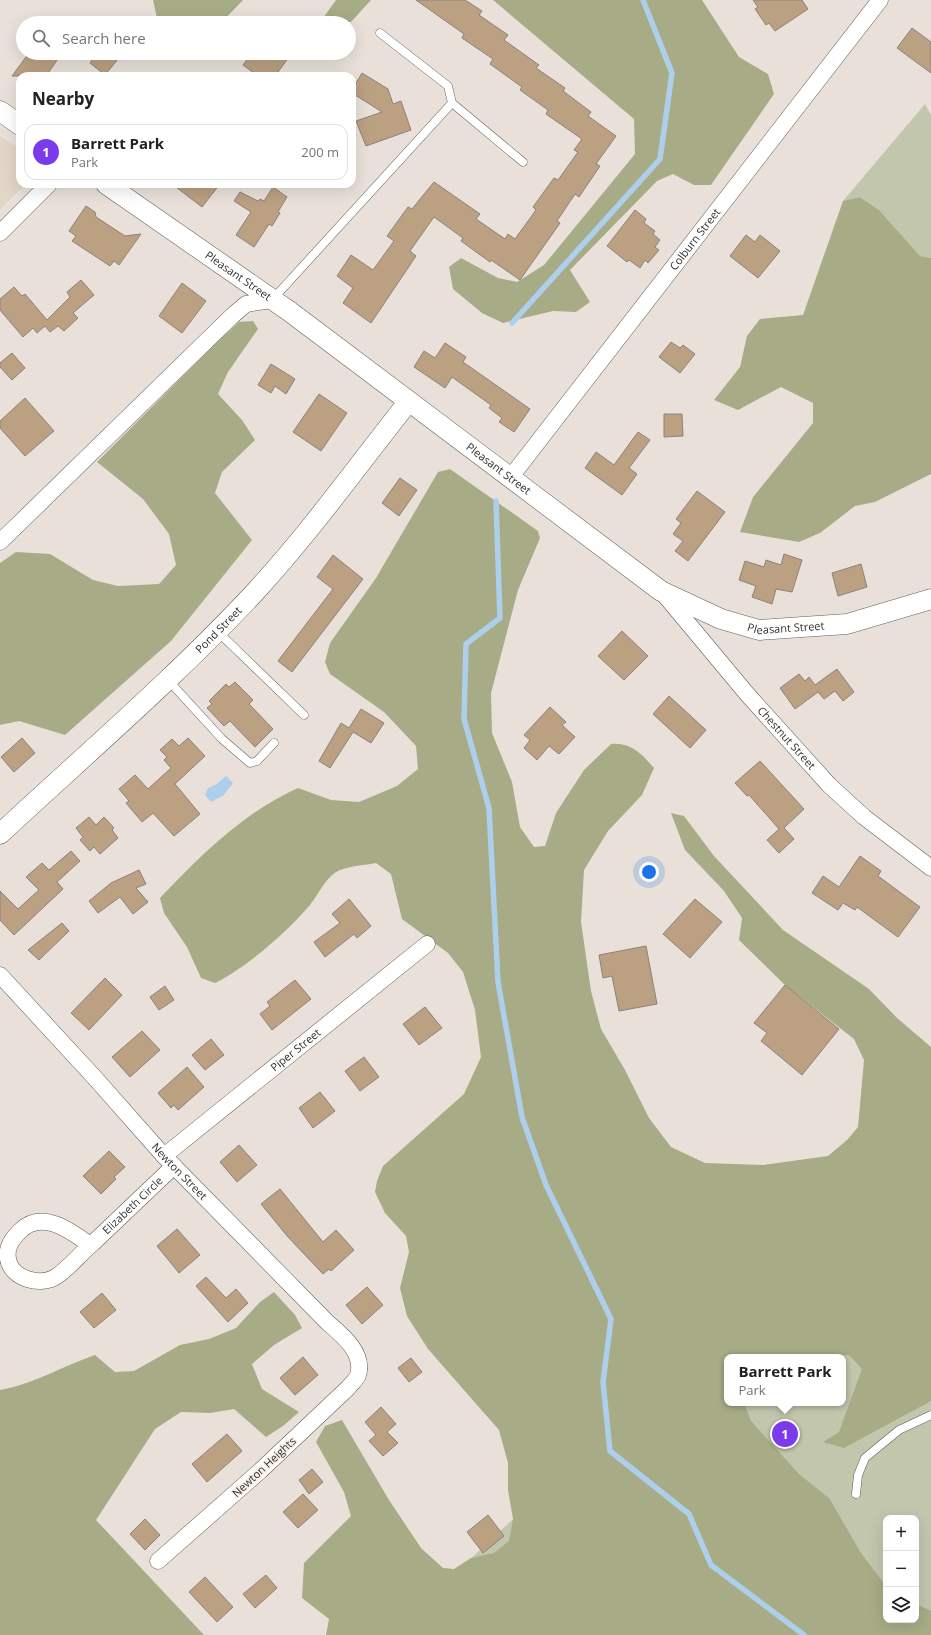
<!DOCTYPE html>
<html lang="en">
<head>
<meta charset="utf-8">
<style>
  :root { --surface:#fff; --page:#f6f6f6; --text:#202124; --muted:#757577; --line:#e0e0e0; --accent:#7c3aed }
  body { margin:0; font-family:"Open Sans",sans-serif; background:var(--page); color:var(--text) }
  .controls { position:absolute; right:12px; bottom:12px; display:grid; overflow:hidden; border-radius:8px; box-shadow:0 4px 16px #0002 }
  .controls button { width:36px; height:36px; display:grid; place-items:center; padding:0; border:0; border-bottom:1px solid var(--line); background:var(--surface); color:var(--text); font:20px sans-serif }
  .you { position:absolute; left:649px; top:872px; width:14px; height:14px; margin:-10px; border:3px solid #fff; border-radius:50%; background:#1a73e8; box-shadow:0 0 0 6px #1a73e833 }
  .badge { display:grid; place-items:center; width:26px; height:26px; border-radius:50%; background:var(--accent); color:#fff; font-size:13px; font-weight:700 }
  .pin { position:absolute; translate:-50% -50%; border:2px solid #fff; box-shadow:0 1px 4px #0006 }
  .popup { position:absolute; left:724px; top:1354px; width:122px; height:52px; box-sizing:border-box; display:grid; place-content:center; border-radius:8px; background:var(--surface); filter:drop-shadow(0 1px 3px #0005); font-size:13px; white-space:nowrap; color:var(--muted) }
  .popup b { font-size:15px; color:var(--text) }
  .popup::after { content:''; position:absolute; left:50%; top:100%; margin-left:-8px; border:8px solid transparent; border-top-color:var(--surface) }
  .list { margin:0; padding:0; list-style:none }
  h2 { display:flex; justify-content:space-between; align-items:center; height:52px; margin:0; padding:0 16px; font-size:17px }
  h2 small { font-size:13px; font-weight:400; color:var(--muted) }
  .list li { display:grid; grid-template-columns:26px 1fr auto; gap:12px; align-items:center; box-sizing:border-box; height:56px; margin:0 8px 8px; padding:0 8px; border:1px solid var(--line); border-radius:12px }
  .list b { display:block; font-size:15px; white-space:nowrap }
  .list p { margin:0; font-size:13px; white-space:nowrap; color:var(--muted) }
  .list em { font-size:13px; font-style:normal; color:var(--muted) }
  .icon { flex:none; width:22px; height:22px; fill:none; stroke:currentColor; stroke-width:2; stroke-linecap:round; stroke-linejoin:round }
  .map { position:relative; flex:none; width:931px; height:1635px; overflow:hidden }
  .search { position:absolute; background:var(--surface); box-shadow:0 4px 16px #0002; left:16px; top:16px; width:340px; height:44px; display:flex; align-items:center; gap:10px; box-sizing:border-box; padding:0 14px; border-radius:22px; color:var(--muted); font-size:15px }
  .panel { position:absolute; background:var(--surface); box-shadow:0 4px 16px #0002; left:16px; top:72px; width:340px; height:116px; border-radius:12px }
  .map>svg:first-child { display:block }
  .built { fill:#e2d6c8 }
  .green { fill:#c2c6ad; fill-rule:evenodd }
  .forest { fill:#a7ac86 }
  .water { fill:#aecfeb }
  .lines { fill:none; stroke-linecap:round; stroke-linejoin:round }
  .stream { stroke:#aecfeb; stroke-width:5.5 }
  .building { fill:#bba082; stroke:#8a837c }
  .service-casing { stroke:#635d56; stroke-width:9 }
  .minor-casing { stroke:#635d56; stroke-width:17 }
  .tertiary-casing { stroke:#635d56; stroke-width:21 }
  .service { stroke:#fff; stroke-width:8 }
  .minor { stroke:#fff; stroke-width:16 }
  .tertiary { stroke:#fff; stroke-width:20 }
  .labels { text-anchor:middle; stroke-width:3; stroke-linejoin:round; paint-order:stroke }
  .street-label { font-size:11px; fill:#33302c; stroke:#f6eee6 }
</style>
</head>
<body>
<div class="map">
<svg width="931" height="1635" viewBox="0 0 931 1635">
  <rect width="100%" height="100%" fill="#e9e1d9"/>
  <path class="built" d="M 0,136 L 20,150 L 20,184 L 26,184 L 0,209 Z"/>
  <path class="green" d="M 925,104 L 931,115 L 931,258 L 920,256 L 879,210 L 860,197 L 843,201 Z
    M 931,1260 L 931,1635 L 389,1635 L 543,1491 L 727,1403 L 843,1403 L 843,1357 L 768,1357 ZM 886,1518 L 916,1518 L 916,1620 L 886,1620 Z"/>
  <path class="forest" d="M 153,0 L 243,0 L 221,23 L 158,23 Z
    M 336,0 L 371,0 L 351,22 L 327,23 L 323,18 Z
    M 493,0 L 702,0 L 739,57 L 768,74 L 774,94 L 711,185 L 694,185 L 673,174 L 657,181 L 570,270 L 590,302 L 576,312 L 553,311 L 503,323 L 482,313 L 453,289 L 449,267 L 461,258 L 498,278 L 517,282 L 544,265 L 635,154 L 634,119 Z
    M 860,197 L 879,210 L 920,256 L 931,258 L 931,474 L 875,502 L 855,506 L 820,533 L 799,542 L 740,532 L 753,497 L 813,423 L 813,403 L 781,387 L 738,410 L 714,400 L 740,367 L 747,336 L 760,319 L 803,315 L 843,201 Z
    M 253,321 L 258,329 L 228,372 L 218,394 L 242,420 L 255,440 L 222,472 L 215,493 L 252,540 L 171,641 L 65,735 L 19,721 L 0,725 L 0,563 L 16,552 L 50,554 L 93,580 L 118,586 L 159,584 L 176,565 L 169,534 L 143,499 L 97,462 L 219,340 L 239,322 Z
    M 450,469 L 538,531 L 540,538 L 518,590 L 491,693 L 492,733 L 512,782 L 520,827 L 534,847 L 545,846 L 556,813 L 584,770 L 611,744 C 631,742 642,754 654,768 L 642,795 L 608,831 L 584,870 L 581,922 L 591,991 L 601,1029 L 625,1070 L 649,1118 L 671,1147 L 705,1163 L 763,1165 L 828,1156 L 847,1140 L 858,1127 L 864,1060 L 854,1039 L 785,985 L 739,940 L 742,918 L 724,891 L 685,850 L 671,813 L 684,816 L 714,856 L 783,930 L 869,989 L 897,1018 L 931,1047 L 931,1401 L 844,1448 L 823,1442 L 839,1432 L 862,1369 L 849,1355 L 727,1357 L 727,1403 L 744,1403 L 751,1421 L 799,1474 L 829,1498 L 861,1553 L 886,1586 L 886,1620 L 916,1620 L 916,1604 L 931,1611 L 931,1635 L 326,1635 L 329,1619 L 302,1598 L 304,1563 L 351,1516 L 344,1492 L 316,1442 L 325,1426 L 342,1420 L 389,1500 L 421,1548 L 443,1568 L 454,1569 L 471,1558 L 494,1553 L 509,1541 L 513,1519 L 508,1490 L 508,1463 L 499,1430 L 428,1349 L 407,1316 L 400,1288 L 409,1252 L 406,1236 L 385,1213 L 375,1192 L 377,1181 L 383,1166 L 464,1094 L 481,1057 L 475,1010 L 463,972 L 448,953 L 402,919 L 391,874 L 376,863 C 365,865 351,866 340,870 C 326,876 319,894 310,905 C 287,932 247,967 215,983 L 201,978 L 187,947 L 164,913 L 160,898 C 200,856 244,812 298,788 L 331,800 L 359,802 L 397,786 L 418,769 L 416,746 L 384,712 L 330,674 L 325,662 L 330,643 L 376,578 L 438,472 Z
    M 274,1292 L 295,1315 L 302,1328 L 274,1345 L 252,1364 L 262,1389 L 299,1412 L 283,1426 L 266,1437 L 234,1409 L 210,1413 L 181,1412 L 155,1429 L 96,1520 L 204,1635 L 0,1635 L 0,1390 C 34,1384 63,1366 95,1355 L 115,1372 L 134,1371 L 180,1345 L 209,1339 L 236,1328 L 260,1302 Z"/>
  <path class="water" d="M 226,776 L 233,783 L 223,796 L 211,802 L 205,795 L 208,788 L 217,784 Z"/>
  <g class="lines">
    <path class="stream" d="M 512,323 L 660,159 L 672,73 L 643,0
      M 496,501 L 500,618 L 466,644 L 464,719 L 489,808 L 498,982 L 522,1117 L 546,1185 L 611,1319 L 603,1382 L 610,1451 L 689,1514 L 711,1565 L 804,1635"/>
  </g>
  <path class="building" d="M 416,0 L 465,0 L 482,11 L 479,15 L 508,35 L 504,40 L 539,65 L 536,68 L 565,88 L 563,91 L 591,112 L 588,116 L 616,136 L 596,164 L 600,166 L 579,197 L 575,194 L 557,221 L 560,223 L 520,280 L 491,260 L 490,262 L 461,241 L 463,238 L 434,217 L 410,251 L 416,256 L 371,323 L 343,303 L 353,288 L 337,276 L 351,255 L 373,270 L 394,241 L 387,236 L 408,207 L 412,209 L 434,182 L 480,214 L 476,219 L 505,239 L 508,234 L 515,239 L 536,210 L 533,207 L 554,178 L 558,180 L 578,152 L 574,150 L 582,139 L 546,114 L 548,110 L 520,90 L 522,87 L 490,64 L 493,59 L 462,38 L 464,34 Z
    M 753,0 L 802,0 L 808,9 L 775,31 L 769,23 L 766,25 L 755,9 L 758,7 Z
    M 912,28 L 931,42 L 931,73 L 897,48 Z
    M 29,53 L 62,53 L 46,76 L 12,76 Z
    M 97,53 L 123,53 L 105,75 L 90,63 Z
    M 252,53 L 292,53 L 275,76 L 258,76 L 243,65 Z
    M 362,73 L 388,89 L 393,104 L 401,101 L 411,130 L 366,146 L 356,121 L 382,112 L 352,93 L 352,90 Z
    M 172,184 L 220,184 L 202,207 Z
    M 273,187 L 287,197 L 278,212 L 280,213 L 272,226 L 269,224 L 254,247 L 236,235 L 251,212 L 234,201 L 240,192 L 258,201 L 260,199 L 264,201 Z
    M 86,206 L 95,212 L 96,217 L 125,236 L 141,234 L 119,265 L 114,261 L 110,266 L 72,241 L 76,236 L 69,231 Z
    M 635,210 L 646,219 L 644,223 L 655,231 L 653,234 L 660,240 L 655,247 L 659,250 L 648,263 L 645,260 L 640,268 L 629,260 L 627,262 L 607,246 Z
    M 746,235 L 755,242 L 760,235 L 780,251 L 758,278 L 730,256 Z
    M 81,280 L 94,295 L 73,313 L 78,318 L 64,331 L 58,326 L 50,332 L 45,326 L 37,333 L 33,328 L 23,337 L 0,310 L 0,299 L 14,287 L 22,296 L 25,294 L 47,320 L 70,297 L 67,292 Z
    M 182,283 L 206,301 L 182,333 L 159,316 Z
    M 671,342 L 680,348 L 683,345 L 695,354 L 680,373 L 659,357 Z
    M 445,343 L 466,357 L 463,362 L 530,409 L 514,432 L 499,422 L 502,418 L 489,408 L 491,405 L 452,377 L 445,388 L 414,367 L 424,351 L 435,358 Z
    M 12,353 L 25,368 L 12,380 L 0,367 L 0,363 Z
    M 271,364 L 295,379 L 286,394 L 275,386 L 271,393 L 258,385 Z
    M 319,394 L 347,413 L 321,451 L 293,432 Z
    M 25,398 L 54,431 L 25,456 L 0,428 L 0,421 Z
    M 664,414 L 682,414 L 683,436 L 664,437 Z
    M 638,432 L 650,440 L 629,468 L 637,474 L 622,495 L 585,468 L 596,452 L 614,465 Z
    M 400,478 L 417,490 L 399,516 L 382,503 Z
    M 697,491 L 725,512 L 688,561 L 675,551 L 683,541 L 673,534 L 681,523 L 676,519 Z
    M 784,554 L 802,560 L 792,592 L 776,589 L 772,604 L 752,597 L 756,586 L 739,580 L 745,561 L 764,567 L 766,560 L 781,565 Z
    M 333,555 L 363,579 L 292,672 L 278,661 L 333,589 L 317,577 Z
    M 861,564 L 867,587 L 838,596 L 832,573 Z
    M 622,631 L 648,656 L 624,680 L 598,656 Z
    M 837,669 L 854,692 L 843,701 L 835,691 L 824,699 L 818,692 L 795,709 L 780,688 L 799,674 L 805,681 L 809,677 L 815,685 Z
    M 235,682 L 253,700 L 249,704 L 273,729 L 255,747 L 230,721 L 224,726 L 207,708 L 212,704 L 209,701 L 226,684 L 229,687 Z
    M 669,696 L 706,730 L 690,748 L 653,714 Z
    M 550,707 L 566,722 L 562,725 L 575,737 L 559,754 L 549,746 L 537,760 L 524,748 L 530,740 L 524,735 Z
    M 361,709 L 384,723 L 371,743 L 353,732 L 330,768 L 319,761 L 341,723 L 349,728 Z
    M 22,738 L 35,753 L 14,772 L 1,757 Z
    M 188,738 L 205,756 L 175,784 L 200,814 L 174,836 L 153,813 L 142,822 L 126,803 L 129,801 L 119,789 L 135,775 L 148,789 L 171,768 L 164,760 L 167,757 L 160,750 L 172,739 L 179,746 Z
    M 760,761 L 804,809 L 784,828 L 794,839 L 779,853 L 767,840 L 779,829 L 749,795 L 747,796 L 735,783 Z
    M 89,817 L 96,825 L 104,817 L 114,828 L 112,830 L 118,838 L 100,854 L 94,847 L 90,851 L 80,840 L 83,837 L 76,828 Z
    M 71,851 L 80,861 L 57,882 L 63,889 L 14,935 L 0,920 L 0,891 L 18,909 L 39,890 L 26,877 L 42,863 L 49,870 Z
    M 860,856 L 881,871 L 878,876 L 920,907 L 898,937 L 857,907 L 855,910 L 843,903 L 838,910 L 812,893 L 823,876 L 839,887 Z
    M 139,870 L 146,884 L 136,888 L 148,902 L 133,914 L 120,897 L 98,913 L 89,901 L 111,883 Z
    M 349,899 L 371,926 L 357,938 L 354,934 L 325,957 L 314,942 L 340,923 L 332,914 Z
    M 695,899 L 722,922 L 690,958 L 663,934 Z
    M 62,923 L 69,931 L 39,960 L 28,950 Z
    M 646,946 L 657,1004 L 619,1011 L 612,976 L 603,978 L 599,955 Z
    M 105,978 L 122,995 L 89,1030 L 71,1013 Z
    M 295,980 L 311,999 L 272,1030 L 260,1014 L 270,1006 L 267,1002 Z
    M 785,985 L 839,1029 L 802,1075 L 761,1041 L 767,1033 L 754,1023 Z
    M 165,986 L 174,1000 L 159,1010 L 150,997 Z
    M 425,1007 L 442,1028 L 419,1045 L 403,1024 Z
    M 142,1031 L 160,1050 L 130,1077 L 112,1057 Z
    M 211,1039 L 224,1055 L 205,1070 L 192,1055 Z
    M 364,1057 L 379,1077 L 360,1091 L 345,1071 Z
    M 187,1067 L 204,1087 L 178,1110 L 174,1105 L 171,1108 L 158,1093 Z
    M 320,1092 L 335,1111 L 313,1128 L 299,1108 Z
    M 239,1145 L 257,1165 L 237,1182 L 220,1162 Z
    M 109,1151 L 125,1167 L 114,1177 L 116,1179 L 101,1194 L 83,1176 Z
    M 280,1189 L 323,1242 L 336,1230 L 354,1250 L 331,1271 L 329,1269 L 323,1274 L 288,1237 L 261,1204 Z
    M 177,1229 L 200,1255 L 179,1273 L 157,1246 Z
    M 206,1277 L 226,1298 L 236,1289 L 248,1303 L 228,1322 L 196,1286 Z
    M 367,1287 L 383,1305 L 362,1324 L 346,1305 Z
    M 102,1293 L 116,1310 L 94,1328 L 80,1312 Z
    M 303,1357 L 318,1375 L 295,1395 L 280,1378 Z
    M 411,1358 L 422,1372 L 409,1382 L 398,1368 Z
    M 381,1407 L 396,1424 L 387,1432 L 398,1443 L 383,1456 L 369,1441 L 376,1435 L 365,1422 Z
    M 227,1434 L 242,1451 L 207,1482 L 192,1464 Z
    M 312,1469 L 323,1482 L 309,1494 L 299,1480 Z
    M 303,1494 L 318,1510 L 298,1528 L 283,1512 Z
    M 488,1515 L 504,1536 L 483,1553 L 467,1532 Z
    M 145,1519 L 160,1535 L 145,1550 L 130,1534 Z
    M 266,1575 L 277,1588 L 255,1608 L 243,1594 Z
    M 205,1577 L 233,1607 L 217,1622 L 189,1592 Z"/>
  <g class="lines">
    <g class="service-casing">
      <path id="service" d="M 380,33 L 448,86 L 452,103 L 523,162
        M 272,300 L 452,103
        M 218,632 L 304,715
        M 168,680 L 222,739 L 250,763 L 257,761 L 274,743
        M 856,1494 L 858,1475 L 865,1458 L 899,1430 L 931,1415"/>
    </g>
    <g class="minor-casing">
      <g id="minor">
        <path d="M 0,233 L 49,184"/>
        <path id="s1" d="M 510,478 L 880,0"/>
        <path d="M 0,542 L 232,316 L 246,304 L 272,300"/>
        <path id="s2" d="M 662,592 L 747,694 L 829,785 L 864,817 L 931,868"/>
        <path id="s3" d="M 0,975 L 95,1078 L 164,1156 L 327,1322 C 341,1334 365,1353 358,1375 C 357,1379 351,1384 348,1388 L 260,1471 L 158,1561"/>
        <path id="s4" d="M 164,1156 L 427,944"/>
        <path id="s5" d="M 90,1245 C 71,1231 42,1209 20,1231 C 12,1239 6,1247 8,1259 C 11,1279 41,1287 57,1276 C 70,1267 81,1253 93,1243 C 120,1217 147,1192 174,1166"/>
      </g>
    </g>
    <g class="tertiary-casing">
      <g id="tertiary">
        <path d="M 0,111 L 20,125"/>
        <path id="s6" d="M 106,184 L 289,311 L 661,591 L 721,619 L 759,630 L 847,624 L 931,599"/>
        <path id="s7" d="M 0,834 C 86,754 176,677 256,591 C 311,531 359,464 409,401"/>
      </g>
    </g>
    <use href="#service" class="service"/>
    <use href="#minor" class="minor"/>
    <use href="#tertiary" class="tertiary"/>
  </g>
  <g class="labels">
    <g class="street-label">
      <text dy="4" stroke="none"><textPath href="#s1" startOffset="302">Colburn Street</textPath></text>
      <text dy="4" stroke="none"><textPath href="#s6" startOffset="161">Pleasant Street</textPath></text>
      <text dy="4" stroke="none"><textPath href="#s6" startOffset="485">Pleasant Street</textPath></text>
      <text dy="4" stroke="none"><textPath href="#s6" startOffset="821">Pleasant Street</textPath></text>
      <text dy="4" stroke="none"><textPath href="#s7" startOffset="299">Pond Street</textPath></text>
      <text dy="4" stroke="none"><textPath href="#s2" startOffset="192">Chestnut Street</textPath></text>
      <text dy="4" stroke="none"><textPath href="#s4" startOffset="169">Piper Street</textPath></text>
      <text dy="4" stroke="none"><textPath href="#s3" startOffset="266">Newton Street</textPath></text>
      <text dy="4" stroke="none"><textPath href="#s5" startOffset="274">Elizabeth Circle</textPath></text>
      <text transform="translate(264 1467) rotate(-43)" y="4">Newton Heights</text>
    </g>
  </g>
</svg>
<div class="controls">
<button>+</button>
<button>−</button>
<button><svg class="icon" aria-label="layers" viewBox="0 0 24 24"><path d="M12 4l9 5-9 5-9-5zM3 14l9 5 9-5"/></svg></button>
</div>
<div class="you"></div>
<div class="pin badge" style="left:785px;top:1434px">1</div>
<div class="popup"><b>Barrett Park</b>Park</div>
<div class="search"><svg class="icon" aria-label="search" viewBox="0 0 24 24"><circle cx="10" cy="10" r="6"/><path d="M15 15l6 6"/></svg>Search here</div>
<section class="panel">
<h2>Nearby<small></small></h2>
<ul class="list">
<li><span class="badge">1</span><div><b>Barrett Park</b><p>Park</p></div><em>200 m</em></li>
</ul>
</section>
</div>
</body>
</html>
